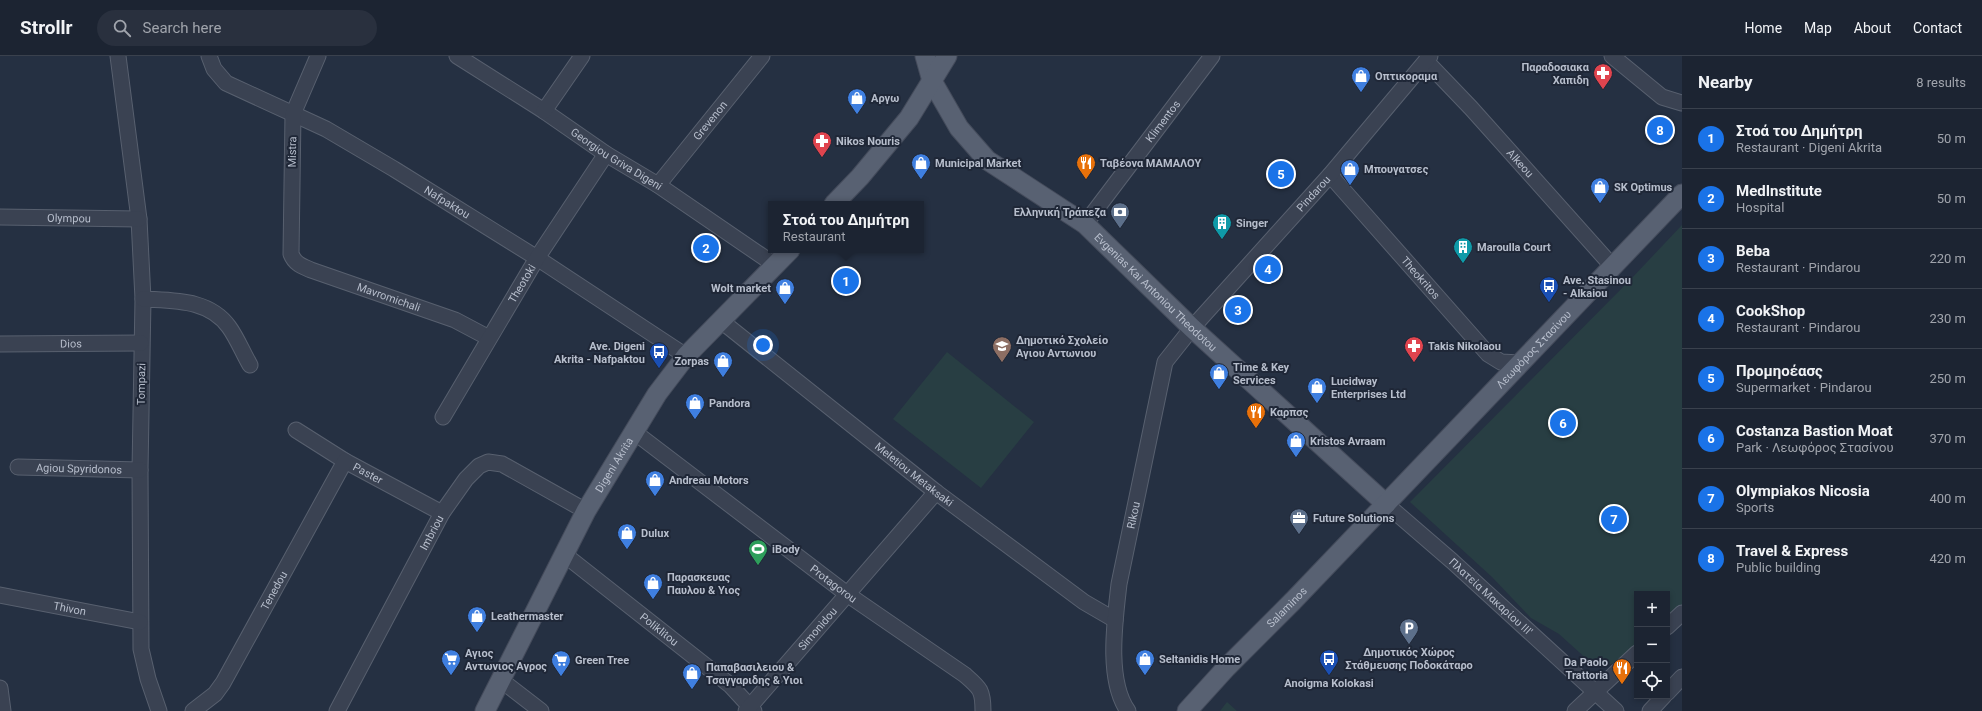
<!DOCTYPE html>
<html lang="en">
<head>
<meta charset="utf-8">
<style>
  :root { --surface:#1c2432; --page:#29303e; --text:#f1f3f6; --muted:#a0a4ac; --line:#3a414d; --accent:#1a73e8 }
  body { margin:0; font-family:Roboto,sans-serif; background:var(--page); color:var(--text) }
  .controls { position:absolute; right:12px; bottom:12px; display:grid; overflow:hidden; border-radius:0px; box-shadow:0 2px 6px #0003 }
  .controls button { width:36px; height:36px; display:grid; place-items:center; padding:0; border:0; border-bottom:1px solid var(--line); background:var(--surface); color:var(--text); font:20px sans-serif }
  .you { position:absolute; left:763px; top:289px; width:14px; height:14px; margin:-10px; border:3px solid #fff; border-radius:50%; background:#1a73e8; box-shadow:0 0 0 6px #1a73e833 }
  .badge { display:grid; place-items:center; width:26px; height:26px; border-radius:50%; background:var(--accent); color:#fff; font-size:13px; font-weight:700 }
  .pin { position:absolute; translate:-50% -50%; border:2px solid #fff; box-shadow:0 1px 4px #0006 }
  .popup { position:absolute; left:768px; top:145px; width:156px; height:52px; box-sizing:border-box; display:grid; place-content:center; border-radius:0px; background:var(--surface); filter:drop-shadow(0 1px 3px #0005); font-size:13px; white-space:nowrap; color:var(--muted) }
  .popup b { font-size:15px; color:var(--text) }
  .popup::after { content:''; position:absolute; left:50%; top:100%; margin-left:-8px; border:8px solid transparent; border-top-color:var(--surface) }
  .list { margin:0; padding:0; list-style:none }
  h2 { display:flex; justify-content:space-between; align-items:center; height:52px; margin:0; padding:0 16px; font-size:17px }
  h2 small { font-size:13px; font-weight:400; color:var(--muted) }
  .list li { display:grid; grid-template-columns:26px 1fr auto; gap:12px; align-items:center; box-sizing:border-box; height:60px; padding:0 16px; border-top:1px solid var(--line) }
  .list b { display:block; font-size:15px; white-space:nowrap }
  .list p { margin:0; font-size:13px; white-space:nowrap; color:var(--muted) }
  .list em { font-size:13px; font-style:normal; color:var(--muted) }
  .icon { flex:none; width:22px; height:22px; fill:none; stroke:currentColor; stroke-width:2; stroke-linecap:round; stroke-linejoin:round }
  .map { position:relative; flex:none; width:1682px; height:655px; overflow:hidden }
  header { display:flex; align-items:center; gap:24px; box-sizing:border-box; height:56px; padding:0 20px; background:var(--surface); border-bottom:1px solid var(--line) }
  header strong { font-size:19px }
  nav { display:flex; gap:22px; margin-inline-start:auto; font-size:14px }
  .search { width:280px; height:36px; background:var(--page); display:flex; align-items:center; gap:10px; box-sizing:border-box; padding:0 14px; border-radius:22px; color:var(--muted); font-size:15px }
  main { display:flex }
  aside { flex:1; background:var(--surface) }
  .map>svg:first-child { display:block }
  .green { fill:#283e43 }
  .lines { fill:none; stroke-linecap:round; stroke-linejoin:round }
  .minor-casing { stroke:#58606f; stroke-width:17 }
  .major-casing { stroke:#444b5b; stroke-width:21 }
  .minor { stroke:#3a4252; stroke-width:15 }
  .major { stroke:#586172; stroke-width:19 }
  .labels { text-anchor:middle; stroke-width:4; stroke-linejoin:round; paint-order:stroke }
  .poi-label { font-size:11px; font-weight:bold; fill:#b7becc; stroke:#1f2737; text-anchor:start }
  .street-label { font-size:11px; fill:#b7becc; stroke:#1f2737 }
</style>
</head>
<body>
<header>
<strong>Strollr</strong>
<div class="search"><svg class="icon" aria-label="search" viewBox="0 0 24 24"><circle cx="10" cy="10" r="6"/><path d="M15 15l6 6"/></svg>Search here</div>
<nav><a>Home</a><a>Map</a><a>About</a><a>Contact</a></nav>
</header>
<main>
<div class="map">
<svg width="1682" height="655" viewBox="0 0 1682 655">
  <rect width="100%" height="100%" fill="#253042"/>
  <path class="green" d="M 1682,169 L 1682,552 L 1667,565 L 1667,538 L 1637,538 L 1637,592 L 1622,605 L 1611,608 L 1600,609 L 1590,606 L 1559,578 L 1531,562 L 1492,521 L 1410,446 L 1630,224 Z
    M 947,296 L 1034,366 L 981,432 L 893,363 Z
    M 1227,646 L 1237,655 L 1220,655 Z"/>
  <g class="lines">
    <g class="minor-casing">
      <g id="minor">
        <path d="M 118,0 L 139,163 L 143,243 L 140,414 L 141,593 L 148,623 L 159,655"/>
        <path id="s1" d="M 209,0 L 214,13 L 226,27 L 326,73 L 394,113 L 537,202 L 686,300"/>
        <path id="s2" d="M 318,0 L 293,58 L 291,198 C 295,208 302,210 311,214 L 455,264 L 489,282"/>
        <path id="s3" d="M 457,0 L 544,55 L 606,98 L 658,129 L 775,209"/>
        <path d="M 1612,0 L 1662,41 L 1682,47"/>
        <path id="s4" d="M 1426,5 L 1471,52 L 1613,211"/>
        <path d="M 544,55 L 582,0"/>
        <path id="s5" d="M 1330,119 L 1488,298 L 1501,306 L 1520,307"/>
        <path id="s6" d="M 658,129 L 762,0"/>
        <path id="s7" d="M 0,161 L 139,163"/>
        <path id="s8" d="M 1085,168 L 1212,0"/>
        <path d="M 143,243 C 174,245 209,243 229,271 C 237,282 243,297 250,309"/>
        <path id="s9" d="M 720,264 L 936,436 L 1084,546 L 1115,564"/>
        <path id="s10" d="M 0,288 L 141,287"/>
        <path id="s11" d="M 443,361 L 537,202 L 606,98"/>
        <path id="s12" d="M 296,374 L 345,405 L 442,457"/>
        <path id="s13" d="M 633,375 L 847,538 L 965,619 C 980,632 983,634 983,655"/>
        <path id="s14" d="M 18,411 L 140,414"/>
        <path id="s15" d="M 1386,448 L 1452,505 L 1616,655"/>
        <path id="s16" d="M 565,499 L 730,629 L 754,655"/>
        <path id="s17" d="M 0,539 L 140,566"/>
        <path d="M 1667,571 L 1682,557"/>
        <path d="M 501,624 L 541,655"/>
        <path d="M 0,632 L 3,655"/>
        <path d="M 1667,637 L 1682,621"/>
        <path id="s18" d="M 193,655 L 215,638 L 223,627 L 345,405"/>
        <path id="s19" d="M 337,655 L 442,457 L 466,423 L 479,410 L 488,406 L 502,408 L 586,455"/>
        <path id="s20" d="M 746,655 L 936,436"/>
        <path id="s21" d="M 1128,655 C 1106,624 1115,564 1119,528 L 1165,306 L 1192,272 L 1330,119 L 1430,0"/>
        <path d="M 1575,655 L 1637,597"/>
        <path d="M 1650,655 L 1664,640"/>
      </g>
    </g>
    <g class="major-casing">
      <g id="major">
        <path id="s22" d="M 925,0 L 932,25 L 959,72 L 987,104 L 1085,168 L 1192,272 L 1386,448"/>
        <path d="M 834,148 L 860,121 L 909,62 L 947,0"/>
        <path id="s23" d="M 485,655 L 586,455 L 657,338 L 686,300 L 790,194"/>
        <path id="s24" d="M 1187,655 L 1226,612 L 1293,545 L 1682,138"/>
      </g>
    </g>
    <use href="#minor" class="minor"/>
    <use href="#major" class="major"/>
  </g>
  <defs>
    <g id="pharmacy-pin" transform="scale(1)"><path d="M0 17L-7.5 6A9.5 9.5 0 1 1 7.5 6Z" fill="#e0444e" stroke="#1f2737"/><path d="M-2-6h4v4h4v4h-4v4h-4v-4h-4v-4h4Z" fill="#fff"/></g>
    <g id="shop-pin" transform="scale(1)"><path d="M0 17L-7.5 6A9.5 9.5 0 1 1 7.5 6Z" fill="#3f7fe0" stroke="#1f2737"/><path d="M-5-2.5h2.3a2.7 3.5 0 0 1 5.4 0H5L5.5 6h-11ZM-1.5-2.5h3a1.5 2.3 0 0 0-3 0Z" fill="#fff"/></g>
    <g id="restaurant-pin" transform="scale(1)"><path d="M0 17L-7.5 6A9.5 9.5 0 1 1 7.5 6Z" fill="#e8710a" stroke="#1f2737"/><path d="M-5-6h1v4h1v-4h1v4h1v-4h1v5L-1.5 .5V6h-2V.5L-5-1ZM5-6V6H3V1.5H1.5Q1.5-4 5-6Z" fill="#fff"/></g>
    <g id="bank-pin" transform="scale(1)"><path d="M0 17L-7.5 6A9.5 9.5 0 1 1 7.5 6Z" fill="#5c6f8a" stroke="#1f2737"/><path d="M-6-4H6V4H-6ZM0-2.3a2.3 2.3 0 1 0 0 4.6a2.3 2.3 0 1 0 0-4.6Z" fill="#fff"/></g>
    <g id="building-pin" transform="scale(1)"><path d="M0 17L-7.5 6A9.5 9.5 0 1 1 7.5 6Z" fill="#0f9aa8" stroke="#1f2737"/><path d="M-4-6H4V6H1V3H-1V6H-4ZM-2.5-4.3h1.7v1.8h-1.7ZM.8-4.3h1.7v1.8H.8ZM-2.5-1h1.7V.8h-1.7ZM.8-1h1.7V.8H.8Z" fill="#fff"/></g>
    <g id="bus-pin" transform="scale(1)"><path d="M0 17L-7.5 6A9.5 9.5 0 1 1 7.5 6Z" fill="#1a4fb4" stroke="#1f2737"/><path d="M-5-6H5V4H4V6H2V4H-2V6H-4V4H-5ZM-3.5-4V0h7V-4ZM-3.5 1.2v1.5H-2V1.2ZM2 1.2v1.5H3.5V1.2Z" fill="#fff"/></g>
    <g id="school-pin" transform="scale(1)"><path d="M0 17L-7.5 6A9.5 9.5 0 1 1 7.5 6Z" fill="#8d6e63" stroke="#1f2737"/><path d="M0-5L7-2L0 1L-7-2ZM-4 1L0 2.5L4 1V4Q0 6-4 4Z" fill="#fff"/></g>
    <g id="office-pin" transform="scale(1)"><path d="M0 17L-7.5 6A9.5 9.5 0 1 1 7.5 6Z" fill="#5c6f8a" stroke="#1f2737"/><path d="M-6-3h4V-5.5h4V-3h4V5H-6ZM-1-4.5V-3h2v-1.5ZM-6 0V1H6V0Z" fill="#fff"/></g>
    <g id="stadium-pin" transform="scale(1)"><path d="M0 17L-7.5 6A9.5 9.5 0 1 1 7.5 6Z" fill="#2e9e5b" stroke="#1f2737"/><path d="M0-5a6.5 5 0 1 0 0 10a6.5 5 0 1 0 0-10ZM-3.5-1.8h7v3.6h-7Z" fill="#fff"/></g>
    <g id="parking-pin" transform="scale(1)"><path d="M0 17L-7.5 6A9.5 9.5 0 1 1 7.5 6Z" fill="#5c6f8a" stroke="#1f2737"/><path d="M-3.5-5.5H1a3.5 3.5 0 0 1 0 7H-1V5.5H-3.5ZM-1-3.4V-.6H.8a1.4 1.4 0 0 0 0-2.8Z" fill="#fff"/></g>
    <g id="supermarket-pin" transform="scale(1)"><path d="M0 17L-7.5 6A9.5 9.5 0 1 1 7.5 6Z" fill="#3f7fe0" stroke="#1f2737"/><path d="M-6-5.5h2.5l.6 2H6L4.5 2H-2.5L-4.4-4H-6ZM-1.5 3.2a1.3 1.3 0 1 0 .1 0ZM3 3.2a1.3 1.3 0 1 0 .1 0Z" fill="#fff"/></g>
  </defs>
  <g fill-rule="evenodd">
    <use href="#pharmacy-pin" x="1603" y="17"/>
    <use href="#shop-pin" x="1361" y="20"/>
    <use href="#shop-pin" x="857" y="42"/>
    <use href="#pharmacy-pin" x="822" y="85"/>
    <use href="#shop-pin" x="921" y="107"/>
    <use href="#restaurant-pin" x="1086" y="107"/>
    <use href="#shop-pin" x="1350" y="113"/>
    <use href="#shop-pin" x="1600" y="131"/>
    <use href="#bank-pin" x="1120" y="156"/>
    <use href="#building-pin" x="1222" y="167"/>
    <use href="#building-pin" x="1463" y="191"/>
    <use href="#bus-pin" x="1549" y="230"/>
    <use href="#shop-pin" x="785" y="232"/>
    <use href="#school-pin" x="1002" y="290"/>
    <use href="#pharmacy-pin" x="1414" y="290"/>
    <use href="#bus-pin" x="659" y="296"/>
    <use href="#shop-pin" x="723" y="305"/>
    <use href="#shop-pin" x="1219" y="317"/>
    <use href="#shop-pin" x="1317" y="331"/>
    <use href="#shop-pin" x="695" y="347"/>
    <use href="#restaurant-pin" x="1256" y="356"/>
    <use href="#shop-pin" x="1296" y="385"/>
    <use href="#shop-pin" x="655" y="424"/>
    <use href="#office-pin" x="1299" y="462"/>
    <use href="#shop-pin" x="627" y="477"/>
    <use href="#stadium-pin" x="758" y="493"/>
    <use href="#shop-pin" x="653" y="527"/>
    <use href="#shop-pin" x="477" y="560"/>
    <use href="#parking-pin" x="1409" y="572"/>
    <use href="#supermarket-pin" x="451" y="603"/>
    <use href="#shop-pin" x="1145" y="603"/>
    <use href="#bus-pin" x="1329" y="603"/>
    <use href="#supermarket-pin" x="561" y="604"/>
    <use href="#restaurant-pin" x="1622" y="612"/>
    <use href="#shop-pin" x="692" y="617"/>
  </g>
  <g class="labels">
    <g class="poi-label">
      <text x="1589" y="15" text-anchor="end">Παραδοσιακα<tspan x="1589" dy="13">Χαπιδη</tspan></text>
      <text x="1375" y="24">Οπτικοραμα</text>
      <text x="871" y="46">Αργω</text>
      <text x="836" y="89">Nikos Nouris</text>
      <text x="935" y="111">Municipal Market</text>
      <text x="1100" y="111">Ταβέονα ΜΑΜΑΛΟΥ</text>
      <text x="1364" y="117">Μπουγατσες</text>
      <text x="1614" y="135">SK Optimus</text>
      <text x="1106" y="160" text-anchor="end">Ελληνική Τράπεζα</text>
      <text x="1236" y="171">Singer</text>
      <text x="1477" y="195">Maroulla Court</text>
      <text x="1563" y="228">Ave. Stasinou<tspan x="1563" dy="13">- Alkaiou</tspan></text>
      <text x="771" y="236" text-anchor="end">Wolt market</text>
      <text x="1016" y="288">Δημοτικό Σχολείο<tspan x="1016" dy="13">Αγιου Αντωνιου</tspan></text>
      <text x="645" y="294" text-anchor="end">Ave. Digeni<tspan x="645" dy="13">Akrita - Nafpaktou</tspan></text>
      <text x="1428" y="294">Takis Nikolaou</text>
      <text x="709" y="309" text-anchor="end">Zorpas</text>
      <text x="1233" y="315">Time &amp; Key<tspan x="1233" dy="13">Services</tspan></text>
      <text x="1331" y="329">Lucidway<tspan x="1331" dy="13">Enterprises Ltd</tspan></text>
      <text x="709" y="351">Pandora</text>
      <text x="1270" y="360">Καρπσς</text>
      <text x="1310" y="389">Kristos Avraam</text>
      <text x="669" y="428">Andreau Motors</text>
      <text x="1313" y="466">Future Solutions</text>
      <text x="641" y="481">Dulux</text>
      <text x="772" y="497">iBody</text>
      <text x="667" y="525">Παρασκευας<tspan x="667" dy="13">Παυλου &amp; Υιος</tspan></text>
      <text x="491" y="564">Leathermaster</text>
      <text x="1409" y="600" text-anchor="middle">Δημοτικός Χώρος<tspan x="1409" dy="13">Στάθμευσης Ποδοκάταρο</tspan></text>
      <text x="465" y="601">Αγιος<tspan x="465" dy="13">Αντωνιος Αγρος</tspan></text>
      <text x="1159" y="607">Seltanidis Home</text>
      <text x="575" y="608">Green Tree</text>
      <text x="1608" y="610" text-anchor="end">Da Paolo<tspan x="1608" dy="13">Trattoria</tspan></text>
      <text x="706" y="615">Παπαβασιλειου &amp;<tspan x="706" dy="13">Τσαγγαριδης &amp; Υιοι</tspan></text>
      <text x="1329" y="631" text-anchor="middle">Anoigma Kolokasi</text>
    </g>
    <g class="street-label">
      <text dy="4" stroke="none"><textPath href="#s6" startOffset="83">Grevenon</textPath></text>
      <text dy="4" stroke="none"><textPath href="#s8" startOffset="129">Klimentos</textPath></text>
      <text transform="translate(292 96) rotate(-89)" y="4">Mistra</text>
      <text dy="4" stroke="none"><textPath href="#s3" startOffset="190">Georgiou Griva Digeni</textPath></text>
      <text dy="4" stroke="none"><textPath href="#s4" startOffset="139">Alkeou</textPath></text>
      <text dy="4" stroke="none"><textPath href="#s21" startOffset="581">Pindarou</textPath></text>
      <text dy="4" stroke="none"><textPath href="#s1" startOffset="284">Nafpaktou</textPath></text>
      <text dy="4" stroke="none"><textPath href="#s7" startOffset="69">Olympou</textPath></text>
      <text dy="4" stroke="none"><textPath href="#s5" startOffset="137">Theokritos</textPath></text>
      <text dy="4" stroke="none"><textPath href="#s11" startOffset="155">Theotoki</textPath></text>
      <text dy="4" stroke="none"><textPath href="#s22" startOffset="338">Evgenias Kai Antoniou Theodotou</textPath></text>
      <text dy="4" stroke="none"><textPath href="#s2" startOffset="312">Mavromichali</textPath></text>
      <text dy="4" stroke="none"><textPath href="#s10" startOffset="71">Dios</textPath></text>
      <text dy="4" stroke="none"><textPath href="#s24" startOffset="501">Λεωφόρος Στασίνου</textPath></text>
      <text transform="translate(141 328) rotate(-89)" y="4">Tompazi</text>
      <text dy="4" stroke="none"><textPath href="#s23" startOffset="278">Digeni Akrita</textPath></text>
      <text dy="4" stroke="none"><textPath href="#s14" startOffset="61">Agiou Spyridonos</textPath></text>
      <text dy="4" stroke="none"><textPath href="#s12" startOffset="84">Paster</textPath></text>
      <text dy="4" stroke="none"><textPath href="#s9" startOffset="248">Meletiou Metaksaki</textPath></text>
      <text dy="4" stroke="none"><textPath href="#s21" startOffset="200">Rikou</textPath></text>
      <text dy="4" stroke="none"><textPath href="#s19" startOffset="202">Imbriou</textPath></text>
      <text dy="4" stroke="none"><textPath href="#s13" startOffset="252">Protagorou</textPath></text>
      <text dy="4" stroke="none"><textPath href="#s18" startOffset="147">Tenedou</textPath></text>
      <text dy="4" stroke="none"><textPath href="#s15" startOffset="140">Πλατεία Μακαρίου ΙΙΙ'</textPath></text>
      <text dy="4" stroke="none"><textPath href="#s24" startOffset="144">Salaminos</textPath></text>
      <text dy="4" stroke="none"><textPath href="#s17" startOffset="71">Thivon</textPath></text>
      <text dy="4" stroke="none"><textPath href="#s16" startOffset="120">Poliklitou</textPath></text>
      <text dy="4" stroke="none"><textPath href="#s20" startOffset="109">Simonidou</textPath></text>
    </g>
  </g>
</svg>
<div class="controls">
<button>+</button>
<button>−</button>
<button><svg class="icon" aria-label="locate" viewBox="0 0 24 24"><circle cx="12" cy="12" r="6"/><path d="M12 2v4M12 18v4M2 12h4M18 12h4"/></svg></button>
</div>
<div class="you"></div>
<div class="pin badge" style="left:846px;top:225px">1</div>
<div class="popup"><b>Στοά του Δημήτρη</b>Restaurant</div>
<div class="pin badge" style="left:706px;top:192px">2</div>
<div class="pin badge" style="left:1238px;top:254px">3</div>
<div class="pin badge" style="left:1268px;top:213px">4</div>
<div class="pin badge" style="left:1281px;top:118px">5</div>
<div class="pin badge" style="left:1563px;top:367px">6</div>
<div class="pin badge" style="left:1614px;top:463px">7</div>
<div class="pin badge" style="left:1660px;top:74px">8</div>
</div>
<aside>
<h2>Nearby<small>8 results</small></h2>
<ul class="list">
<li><span class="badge">1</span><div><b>Στοά του Δημήτρη</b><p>Restaurant · Digeni Akrita</p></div><em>50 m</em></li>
<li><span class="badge">2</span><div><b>MedInstitute</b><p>Hospital</p></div><em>50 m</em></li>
<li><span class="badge">3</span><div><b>Beba</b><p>Restaurant · Pindarou</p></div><em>220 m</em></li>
<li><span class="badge">4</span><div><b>CookShop</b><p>Restaurant · Pindarou</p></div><em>230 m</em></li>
<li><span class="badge">5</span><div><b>Προμηοέασς</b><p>Supermarket · Pindarou</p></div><em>250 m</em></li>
<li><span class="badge">6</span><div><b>Costanza Bastion Moat</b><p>Park · Λεωφόρος Στασίνου</p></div><em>370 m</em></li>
<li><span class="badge">7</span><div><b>Olympiakos Nicosia</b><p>Sports</p></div><em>400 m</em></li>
<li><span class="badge">8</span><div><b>Travel &amp; Express</b><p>Public building</p></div><em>420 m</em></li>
</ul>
</aside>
</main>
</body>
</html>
